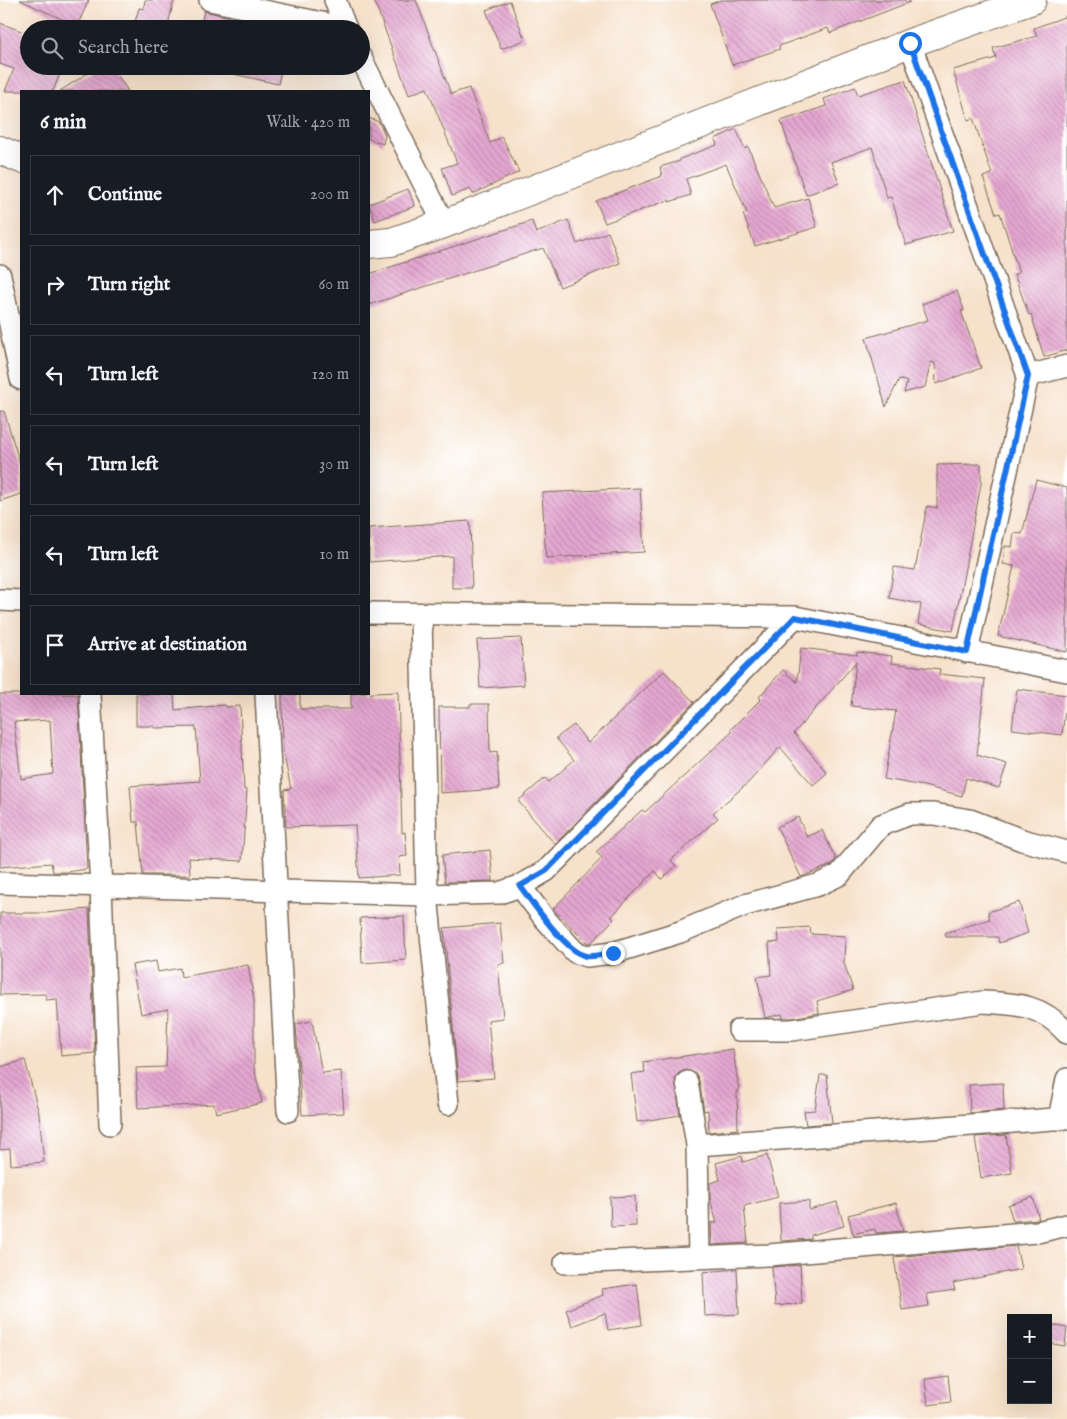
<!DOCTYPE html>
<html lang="en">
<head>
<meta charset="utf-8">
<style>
  :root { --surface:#171b24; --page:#20242c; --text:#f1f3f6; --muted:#9ea1a6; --line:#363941 }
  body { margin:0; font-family:"IM FELL English",serif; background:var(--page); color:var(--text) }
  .controls { position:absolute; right:15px; bottom:15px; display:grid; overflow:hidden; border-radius:0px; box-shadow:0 5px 20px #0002 }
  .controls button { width:45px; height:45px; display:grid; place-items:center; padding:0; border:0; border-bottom:1px solid var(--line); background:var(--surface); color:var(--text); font:25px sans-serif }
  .stop { position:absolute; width:15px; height:15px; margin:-11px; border:4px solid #1a73e8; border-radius:50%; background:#fff }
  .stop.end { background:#1a73e8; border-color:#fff; box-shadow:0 1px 5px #0008 }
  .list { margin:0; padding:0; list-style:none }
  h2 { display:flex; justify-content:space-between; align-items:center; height:65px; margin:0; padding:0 20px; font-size:21px }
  h2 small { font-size:16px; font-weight:400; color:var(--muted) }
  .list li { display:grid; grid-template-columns:32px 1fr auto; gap:15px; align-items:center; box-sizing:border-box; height:80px; margin:0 10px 10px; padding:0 10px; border:1px solid var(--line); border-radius:0px }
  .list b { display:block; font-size:19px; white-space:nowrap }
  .list em { font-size:16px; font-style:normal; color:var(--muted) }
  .icon { flex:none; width:28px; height:28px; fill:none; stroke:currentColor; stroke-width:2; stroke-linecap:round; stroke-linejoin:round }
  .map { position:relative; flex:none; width:1067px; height:1419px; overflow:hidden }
  .search { position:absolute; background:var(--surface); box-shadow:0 5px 20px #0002; left:20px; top:20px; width:350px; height:55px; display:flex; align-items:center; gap:12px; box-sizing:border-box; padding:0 18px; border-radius:28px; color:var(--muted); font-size:19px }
  .panel { position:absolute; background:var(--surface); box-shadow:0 5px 20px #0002; left:20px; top:90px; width:350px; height:605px; border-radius:0px }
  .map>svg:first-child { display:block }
  .building { fill:url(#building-back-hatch); fill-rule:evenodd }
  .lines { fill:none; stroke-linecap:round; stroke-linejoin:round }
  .minor-casing { stroke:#7c6a5a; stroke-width:24 }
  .tertiary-casing { stroke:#7c6a5a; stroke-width:30 }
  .minor { stroke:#fff; stroke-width:21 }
  .tertiary { stroke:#fff; stroke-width:28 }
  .route { stroke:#1a73e8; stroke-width:6 }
</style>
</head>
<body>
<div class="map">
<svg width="1067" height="1419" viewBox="0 0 1067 1419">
  <defs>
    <pattern id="building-back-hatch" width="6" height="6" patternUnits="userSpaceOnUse" patternTransform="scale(1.25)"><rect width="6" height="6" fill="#e5a7d1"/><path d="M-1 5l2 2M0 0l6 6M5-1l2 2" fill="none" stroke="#bb88a9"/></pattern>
  </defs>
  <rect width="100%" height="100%" fill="#fff"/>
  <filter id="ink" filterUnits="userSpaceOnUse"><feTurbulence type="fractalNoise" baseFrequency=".02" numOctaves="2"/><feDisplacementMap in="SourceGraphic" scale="10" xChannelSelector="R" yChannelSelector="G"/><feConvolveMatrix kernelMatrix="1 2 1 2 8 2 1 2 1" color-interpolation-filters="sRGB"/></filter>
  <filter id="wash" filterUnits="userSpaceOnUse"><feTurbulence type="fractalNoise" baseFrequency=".0096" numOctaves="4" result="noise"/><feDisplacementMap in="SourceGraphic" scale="20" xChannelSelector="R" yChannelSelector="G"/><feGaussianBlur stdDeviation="1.12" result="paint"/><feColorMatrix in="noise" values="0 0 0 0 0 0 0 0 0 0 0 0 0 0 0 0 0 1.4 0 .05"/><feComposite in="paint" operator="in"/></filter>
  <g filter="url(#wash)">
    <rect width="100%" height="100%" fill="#f6e1ca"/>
    <g id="blocks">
      <path class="building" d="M 20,0 L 89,0 L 77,26 Z
        M 145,0 L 174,0 L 167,29 L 133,29 L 139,8 L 144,9 Z
        M 374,0 L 416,0 L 451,94 L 469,88 L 490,143 L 502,137 L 519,172 L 473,194 L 470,189 L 452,196 L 442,168 L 457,163 L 427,88 L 409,95 Z
        M 721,0 L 909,0 L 910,2 L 830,33 L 828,28 L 779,46 L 780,49 L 732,65 L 710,4 Z
        M 510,1 L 525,40 L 501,49 L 486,10 Z
        M 204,11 L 234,18 L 231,29 L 200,29 Z
        M 1067,16 L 1067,350 L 1044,357 L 1031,314 L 1029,315 L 1014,274 L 1019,273 L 1000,213 L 996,214 L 983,177 L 992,174 L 973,118 L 968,120 L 953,70 L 996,58 L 993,48 L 1037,36 L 1034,28 Z
        M 0,23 L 29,34 L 29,66 L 63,66 L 53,91 L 5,91 L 14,69 L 0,64 Z
        M 99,66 L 111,66 L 128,91 L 60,91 Z
        M 230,66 L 282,66 L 278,84 L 229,73 Z
        M 905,80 L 953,231 L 906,245 L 891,197 L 887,198 L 872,147 L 831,162 L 839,183 L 806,195 L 781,121 L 826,106 L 824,99 L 855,87 L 858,95 Z
        M 369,118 L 379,122 L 385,135 L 383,144 L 369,139 Z
        M 736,129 L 745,149 L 748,147 L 774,208 L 808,198 L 817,227 L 755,246 L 743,214 L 747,213 L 726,164 L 686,179 L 691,195 L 669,202 L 669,200 L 605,223 L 596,201 L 662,176 L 660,167 L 680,161 L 680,159 L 717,145 L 715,139 Z
        M 408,189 L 415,206 L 375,221 L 369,204 Z
        M 568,220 L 577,244 L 608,232 L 620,263 L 560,287 L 543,248 L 369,305 L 369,274 L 532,221 L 536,233 Z
        M 957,291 L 964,310 L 961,311 L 981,368 L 936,384 L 935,363 L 931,362 L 925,387 L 904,393 L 907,382 L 899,379 L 886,407 L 866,338 L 928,320 L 922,304 Z
        M 0,411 L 4,411 L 21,467 L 21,494 L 0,501 Z
        M 981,464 L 981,484 L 953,631 L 918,624 L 921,604 L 889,598 L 894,567 L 915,570 L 927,506 L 937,508 L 937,465 Z
        M 1036,480 L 1067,488 L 1067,652 L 998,636 L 1014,566 L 1003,564 L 1005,546 L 1012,547 L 1014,533 L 1022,534 Z
        M 640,488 L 644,552 L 546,558 L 542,493 Z
        M 470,521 L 472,588 L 452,588 L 452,556 L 369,562 L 369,528 Z
        M 521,638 L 524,685 L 480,688 L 477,640 Z
        M 801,648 L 857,655 L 857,652 L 892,656 L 891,663 L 940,669 L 939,674 L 985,679 L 977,755 L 1007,764 L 999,788 L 966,778 L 962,796 L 924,786 L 884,779 L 896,711 L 851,706 L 856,662 L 794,733 L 827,773 L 813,785 L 780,747 L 749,782 L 713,813 L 718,818 L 671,860 L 676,866 L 662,879 L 655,871 L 611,917 L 614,919 L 591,943 L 586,942 L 553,909 L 602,858 L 596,852 L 642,810 L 645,812 L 732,732 L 730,730 L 761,699 L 759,697 L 783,670 L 797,682 Z
        M 664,671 L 694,702 L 555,844 L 518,801 L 545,778 L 549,782 L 574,760 L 556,738 L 574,725 L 588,743 Z
        M 1017,689 L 1067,695 L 1062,735 L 1012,729 Z
        M 398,692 L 402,833 L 405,832 L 407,856 L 399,857 L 400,875 L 359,878 L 355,825 L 286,827 L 284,790 L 291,789 L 283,751 L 282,694 L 300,694 L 300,709 L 351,709 L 351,694 Z
        M 0,694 L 78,694 L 87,869 L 67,872 L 53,872 L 51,863 L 0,867 ZM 50,720 L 53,774 L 21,779 L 14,722 Z
        M 136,694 L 174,694 L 175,710 L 225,705 L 226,707 L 240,706 L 244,790 L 247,790 L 242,861 L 189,858 L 190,875 L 143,875 L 138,822 L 133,822 L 130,786 L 200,781 L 196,727 L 154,728 L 154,726 L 136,726 Z
        M 470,704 L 489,704 L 490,753 L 497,752 L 499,789 L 440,793 L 439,707 L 470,707 Z
        M 798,817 L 807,837 L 822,830 L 836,859 L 831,865 L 801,877 L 777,827 Z
        M 490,850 L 493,881 L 445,882 L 442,855 Z
        M 1019,902 L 1028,933 L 999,943 L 998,937 L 946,937 L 945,933 L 990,919 L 988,912 Z
        M 89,909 L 95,1053 L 61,1056 L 57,999 L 46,1000 L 46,994 L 0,995 L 0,913 L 46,913 Z
        M 404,916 L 406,960 L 362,963 L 360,918 Z
        M 500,923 L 504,963 L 498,964 L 503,1018 L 488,1020 L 494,1078 L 458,1081 L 444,928 Z
        M 810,927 L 811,934 L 845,936 L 844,963 L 853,990 L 817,1001 L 819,1013 L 791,1018 L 783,1018 L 782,1014 L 765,1018 L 757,977 L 771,975 L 769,943 L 779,942 L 778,929 Z
        M 156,961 L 158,972 L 180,968 L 181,977 L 248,965 L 254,1000 L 254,1067 L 262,1103 L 216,1113 L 214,1104 L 138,1108 L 136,1068 L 166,1067 L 168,1009 L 141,1014 L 132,965 Z
        M 312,1021 L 322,1073 L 341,1071 L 344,1113 L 302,1115 L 296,1024 Z
        M 733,1049 L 739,1091 L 737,1092 L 738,1129 L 709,1132 L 708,1110 L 704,1111 L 699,1080 L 696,1074 L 686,1070 L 679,1073 L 675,1078 L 680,1115 L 637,1122 L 631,1074 L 645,1072 L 643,1062 Z
        M 25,1060 L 39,1114 L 44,1162 L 11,1165 L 10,1149 L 0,1150 L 0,1067 Z
        M 820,1075 L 827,1075 L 832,1123 L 806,1125 L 804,1111 L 815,1110 Z
        M 1003,1083 L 1004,1110 L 970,1113 L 969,1085 Z
        M 1006,1135 L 1012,1173 L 981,1178 L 975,1137 Z
        M 767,1155 L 778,1197 L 744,1206 L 748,1243 L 712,1245 L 711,1223 L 717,1223 L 710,1199 L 710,1183 L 720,1180 L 716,1163 L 742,1156 L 743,1162 Z
        M 635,1196 L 636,1226 L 611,1227 L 610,1197 Z
        M 1033,1197 L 1039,1219 L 1013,1221 L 1008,1205 Z
        M 809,1201 L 809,1210 L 837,1202 L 844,1226 L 811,1235 L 811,1239 L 781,1241 L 779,1203 Z
        M 896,1203 L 903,1231 L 876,1233 L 875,1229 L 853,1234 L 848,1215 Z
        M 1016,1246 L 1021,1269 L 953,1283 L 955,1290 L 927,1294 L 929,1306 L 902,1310 L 894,1257 Z
        M 800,1265 L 802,1303 L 775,1306 L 772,1267 Z
        M 737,1269 L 739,1314 L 705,1316 L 703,1272 Z
        M 637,1284 L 642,1325 L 608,1330 L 605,1313 L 572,1326 L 566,1310 L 603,1295 L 602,1289 Z
        M 1048,1324 L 1067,1328 L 1065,1346 L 1048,1343 Z
        M 948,1376 L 951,1402 L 928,1405 L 925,1379 Z"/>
    </g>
  </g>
  <g filter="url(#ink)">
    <use href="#blocks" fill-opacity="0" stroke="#7c6a5a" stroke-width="1"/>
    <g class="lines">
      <g class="minor-casing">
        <path id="minor" d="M 210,0 L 346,28
          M 335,0 L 346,29
          M 910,43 L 1028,376 L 1067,366
          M 361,58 L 444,224
          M 0,275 L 21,379
          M 0,600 L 21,601
          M 369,613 L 795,617
          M 421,615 L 427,895 L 448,1104
          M 967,652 L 1028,376
          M 90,694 L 101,886 L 110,1124
          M 266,694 L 288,1111
          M 0,883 L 427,895 L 499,893 L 520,886 L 546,871 L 795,617 L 1067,671
          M 520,886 L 545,919 L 575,952 L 587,956 L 613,953 L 680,932 L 745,905 L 818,885 L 839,875 L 881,825 L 910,814 L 933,814 L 970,820 L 1022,840 L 1067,852
          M 739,1030 L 792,1030 L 983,1002 C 1019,1004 1042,1005 1067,1033
          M 687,1082 L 697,1145
          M 1059,1119 L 1067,1079
          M 699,1257 L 697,1145 L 1067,1118
          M 565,1263 L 769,1255 L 1037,1232 L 1067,1225"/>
      </g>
      <g class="tertiary-casing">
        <path id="tertiary" d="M 0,150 L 21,159
          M 369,244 L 391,242 L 444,224 L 910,43 L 1032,0"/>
      </g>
      <use href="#minor" class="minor"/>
      <use href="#tertiary" class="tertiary"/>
    </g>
  </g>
  <g class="lines" filter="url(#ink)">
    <path class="route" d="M 613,953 C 605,954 594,957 586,956 C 566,952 533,903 520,886 L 546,871 L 795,617 L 967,652 L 1028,376 L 910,43"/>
  </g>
</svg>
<div class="controls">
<button>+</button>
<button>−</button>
</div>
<div class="stop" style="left:910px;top:43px"></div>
<div class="stop end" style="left:613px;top:953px"></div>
<div class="search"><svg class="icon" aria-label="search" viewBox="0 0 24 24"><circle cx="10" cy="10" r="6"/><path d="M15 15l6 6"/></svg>Search here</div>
<section class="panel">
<h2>6 min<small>Walk · 420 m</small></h2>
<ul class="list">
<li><svg class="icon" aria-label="ahead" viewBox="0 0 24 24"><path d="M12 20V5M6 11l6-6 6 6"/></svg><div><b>Continue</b></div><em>200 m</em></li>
<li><svg class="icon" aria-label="right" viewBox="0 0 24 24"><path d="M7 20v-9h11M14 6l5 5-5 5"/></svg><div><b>Turn right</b></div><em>60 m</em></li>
<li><svg class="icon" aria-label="left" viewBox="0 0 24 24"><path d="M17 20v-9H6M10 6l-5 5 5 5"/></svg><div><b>Turn left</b></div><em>120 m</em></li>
<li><svg class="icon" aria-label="left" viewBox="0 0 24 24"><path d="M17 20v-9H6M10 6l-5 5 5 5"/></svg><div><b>Turn left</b></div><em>30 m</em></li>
<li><svg class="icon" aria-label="left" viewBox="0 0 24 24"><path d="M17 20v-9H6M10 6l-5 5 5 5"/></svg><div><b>Turn left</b></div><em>10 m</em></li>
<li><svg class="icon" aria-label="arrive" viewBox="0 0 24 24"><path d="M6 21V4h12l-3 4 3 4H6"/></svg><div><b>Arrive at destination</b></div></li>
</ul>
</section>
</div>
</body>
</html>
